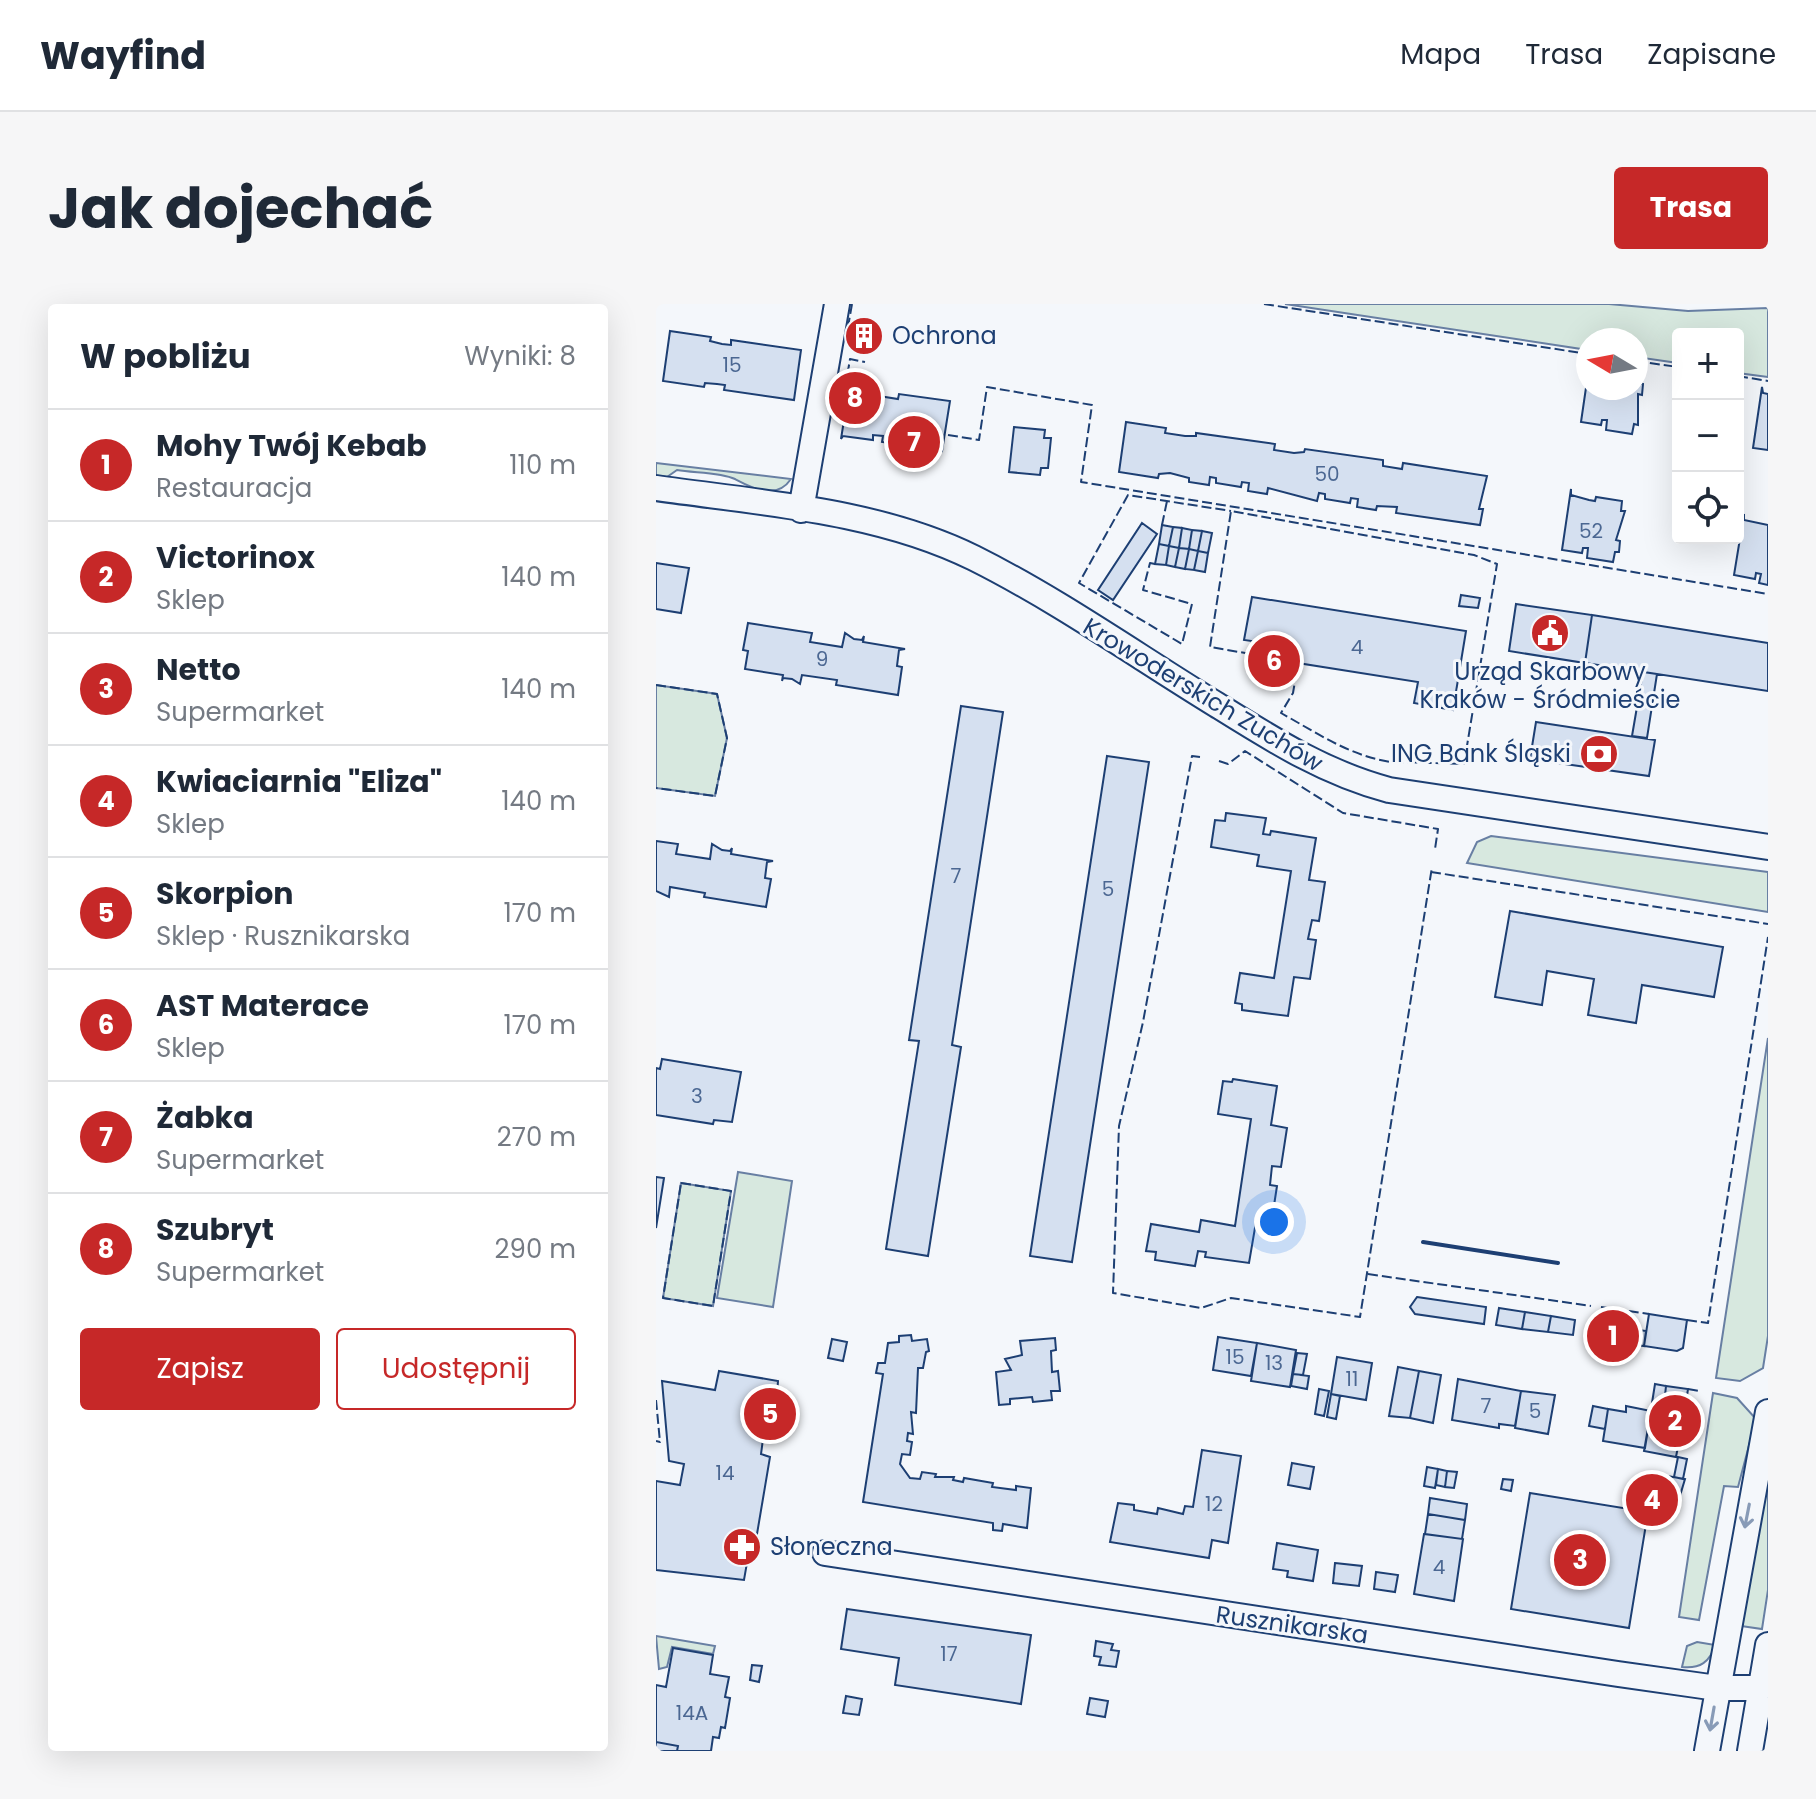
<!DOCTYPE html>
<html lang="pl">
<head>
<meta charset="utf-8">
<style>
  :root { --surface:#fff; --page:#f6f6f7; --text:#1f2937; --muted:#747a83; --line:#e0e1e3; --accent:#c62828 }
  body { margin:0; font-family:Poppins,sans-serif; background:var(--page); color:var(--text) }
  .controls { position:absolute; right:24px; top:24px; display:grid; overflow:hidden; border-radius:8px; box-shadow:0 8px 32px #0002 }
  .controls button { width:72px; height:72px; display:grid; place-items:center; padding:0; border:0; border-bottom:2px solid var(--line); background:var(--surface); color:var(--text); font:40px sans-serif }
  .compass { position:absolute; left:920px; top:24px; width:72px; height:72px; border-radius:50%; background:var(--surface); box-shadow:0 8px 32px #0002; rotate:280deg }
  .you { position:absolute; left:618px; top:918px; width:28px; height:28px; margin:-20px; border:6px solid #fff; border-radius:50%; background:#1a73e8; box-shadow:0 0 0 12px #1a73e833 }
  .badge { display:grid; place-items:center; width:52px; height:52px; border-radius:50%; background:var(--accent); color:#fff; font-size:26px; font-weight:700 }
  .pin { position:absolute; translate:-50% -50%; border:4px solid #fff; box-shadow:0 2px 8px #0006 }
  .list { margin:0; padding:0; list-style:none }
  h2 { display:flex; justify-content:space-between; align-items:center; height:104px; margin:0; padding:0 32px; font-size:34px }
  h2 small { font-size:26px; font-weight:400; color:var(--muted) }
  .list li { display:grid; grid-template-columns:52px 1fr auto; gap:24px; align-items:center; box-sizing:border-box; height:112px; padding:0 32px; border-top:2px solid var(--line) }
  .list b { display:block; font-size:30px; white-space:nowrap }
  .list p { margin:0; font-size:26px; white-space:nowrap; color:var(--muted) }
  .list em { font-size:26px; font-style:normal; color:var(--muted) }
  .actions { display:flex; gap:16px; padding:24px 32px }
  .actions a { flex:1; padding:18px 0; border:2px solid var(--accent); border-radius:8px; text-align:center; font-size:28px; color:var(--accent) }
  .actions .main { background:var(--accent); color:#fff }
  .icon { flex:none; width:44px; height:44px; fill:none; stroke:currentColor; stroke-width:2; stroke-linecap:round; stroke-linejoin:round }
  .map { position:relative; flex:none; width:1112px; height:1447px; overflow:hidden; border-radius:8px }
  header { display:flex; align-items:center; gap:48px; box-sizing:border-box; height:112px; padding:0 40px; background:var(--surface); border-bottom:2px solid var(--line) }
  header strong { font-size:38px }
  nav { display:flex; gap:44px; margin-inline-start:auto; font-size:28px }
  .intro { display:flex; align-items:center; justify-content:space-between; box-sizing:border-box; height:192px; padding:0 48px }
  h1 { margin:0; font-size:56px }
  .button { padding:20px 36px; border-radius:8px; background:var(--accent); color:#fff; font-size:28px; font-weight:700 }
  main { display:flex; gap:48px; padding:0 48px }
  aside { flex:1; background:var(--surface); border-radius:8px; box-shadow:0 8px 32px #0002 }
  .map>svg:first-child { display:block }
  .green { fill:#d7e8df; stroke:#687fa3; stroke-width:2 }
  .building { fill:#d5e0f0; stroke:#1d3f73; stroke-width:2 }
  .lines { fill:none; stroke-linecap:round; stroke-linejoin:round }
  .minor-casing { stroke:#1d3f73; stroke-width:28 }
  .minor { stroke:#f4f7fb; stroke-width:24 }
  .fence { stroke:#1d3f73; stroke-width:2; stroke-dasharray:10 4; stroke-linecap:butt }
  .wall { stroke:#1d3f73; stroke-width:4 }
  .oneway { stroke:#889bb7 }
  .labels { text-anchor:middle; stroke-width:6; stroke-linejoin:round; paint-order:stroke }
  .number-label { font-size:20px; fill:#4b6792 }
  .poi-label { font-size:24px; fill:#1d3f73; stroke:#f4f7fb; text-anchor:start }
  .street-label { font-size:24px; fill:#1d3f73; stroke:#f4f7fb }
</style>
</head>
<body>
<header>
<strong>Wayfind</strong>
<nav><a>Mapa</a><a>Trasa</a><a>Zapisane</a></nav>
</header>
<div class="intro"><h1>Jak dojechać</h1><a class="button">Trasa</a></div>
<main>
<aside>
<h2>W pobliżu<small>Wyniki: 8</small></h2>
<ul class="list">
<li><span class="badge">1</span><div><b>Mohy Twój Kebab</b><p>Restauracja</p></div><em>110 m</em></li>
<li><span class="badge">2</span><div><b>Victorinox</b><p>Sklep</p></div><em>140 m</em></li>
<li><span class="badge">3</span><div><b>Netto</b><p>Supermarket</p></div><em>140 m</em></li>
<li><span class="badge">4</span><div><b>Kwiaciarnia &quot;Eliza&quot;</b><p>Sklep</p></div><em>140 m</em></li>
<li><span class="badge">5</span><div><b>Skorpion</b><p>Sklep · Rusznikarska</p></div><em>170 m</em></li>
<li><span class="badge">6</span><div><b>AST Materace</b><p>Sklep</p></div><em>170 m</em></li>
<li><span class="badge">7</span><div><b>Żabka</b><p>Supermarket</p></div><em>270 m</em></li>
<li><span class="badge">8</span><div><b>Szubryt</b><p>Supermarket</p></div><em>290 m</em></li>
</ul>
<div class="actions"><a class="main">Zapisz</a><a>Udostępnij</a></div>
</aside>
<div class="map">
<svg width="1112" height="1447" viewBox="0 0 1112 1447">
  <rect width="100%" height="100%" fill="#f4f7fb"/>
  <path class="green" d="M 629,0 L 953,0 L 1032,7 L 1112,4 L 1112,73 L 1082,69 L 1082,30 L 1022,30 L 1022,59 L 980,53 L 980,36 L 932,36 L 932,46 Z
    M 0,159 L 135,175 C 120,197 96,184 79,175 C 64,168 38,169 21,166 L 11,173 L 0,172 Z
    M 0,381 L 61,390 L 71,434 L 59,492 L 0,484 Z
    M 835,532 L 1112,568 L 1112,608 L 811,559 L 821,538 Z
    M 1112,734 L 1112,1032 L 1107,1064 L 1084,1077 L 1060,1074 Z
    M 82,868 L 136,877 L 117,1003 L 61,994 Z
    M 25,879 L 75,887 L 57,1002 L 7,994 Z
    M 1057,1089 L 1081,1094 L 1100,1115 L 1082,1183 L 1068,1182 L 1043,1316 L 1023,1313 Z
    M 1112,1163 L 1112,1286 L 1106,1325 L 1078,1321 Z
    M 0,1332 L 59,1342 L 57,1350 L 16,1343 L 11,1363 L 3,1365 Z
    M 1041,1338 L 1059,1341 C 1054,1358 1044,1365 1026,1363 L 1031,1342 Z"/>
  <path class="building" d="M 199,24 L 220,27 L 218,40 L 197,37 Z
    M 14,27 L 55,33 L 54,37 L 66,40 L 75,41 L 75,36 L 145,46 L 138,96 L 68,86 L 69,81 L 61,80 L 49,79 L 48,83 L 7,77 Z
    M 980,68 L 985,69 L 984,79 L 987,80 L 986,91 L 982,90 L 982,121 L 978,120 L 976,130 L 950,126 L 951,116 L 946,116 L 945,121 L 925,118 L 932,70 L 932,84 L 980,84 Z
    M 194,79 L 223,92 L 242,95 L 243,90 L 294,97 L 286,147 L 226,138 L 227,132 L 217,131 L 217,136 L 187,132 L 185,135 Z
    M 1106,83 L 1107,89 L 1112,90 L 1112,146 L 1097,144 Z
    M 470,118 L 510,124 L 509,129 L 529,132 L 540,132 L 540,129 L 619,140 L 618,146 L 638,149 L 648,148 L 649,145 L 727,156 L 727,162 L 746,165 L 747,159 L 831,172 L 823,205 L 827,205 L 824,221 L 740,209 L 741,203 L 721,202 L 720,206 L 701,203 L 702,195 L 695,194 L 694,199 L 669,195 L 669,190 L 663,189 L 661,197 L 612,184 L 611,190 L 592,187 L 593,179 L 586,178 L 585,183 L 560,179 L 560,174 L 554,173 L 553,181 L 533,178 L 533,174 L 514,169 L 503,170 L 502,174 L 463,168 Z
    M 358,123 L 389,126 L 388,134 L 395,134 L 392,164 L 385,164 L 384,171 L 353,168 Z
    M 915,185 L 915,191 L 933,196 L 939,197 L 940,193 L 966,197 L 965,207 L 969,207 L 960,236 L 964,237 L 963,248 L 959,248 L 957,258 L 931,254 L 932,244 L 927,244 L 926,249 L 906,246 Z
    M 1088,210 L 1088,216 L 1112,221 L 1112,281 L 1103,279 L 1105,270 L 1100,269 L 1099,275 L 1078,271 Z
    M 486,219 L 501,230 L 457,296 L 442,286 Z
    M 506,221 L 517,223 L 513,242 L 503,240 Z
    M 517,223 L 526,224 L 523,244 L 513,242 Z
    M 526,224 L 536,226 L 533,245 L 523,244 Z
    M 536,226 L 546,227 L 542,247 L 533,245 Z
    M 546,227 L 556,229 L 552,249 L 542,247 Z
    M 503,240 L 513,242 L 510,261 L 499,260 Z
    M 513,242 L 523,244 L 519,263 L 510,261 Z
    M 523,244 L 533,245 L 529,265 L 519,263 Z
    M 533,245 L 542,247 L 538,266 L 529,265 Z
    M 542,247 L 552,249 L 549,268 L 538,266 Z
    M 0,259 L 33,264 L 25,309 L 0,305 Z
    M 805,291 L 824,294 L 822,304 L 803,302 Z
    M 596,293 L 810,327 L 797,406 L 758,399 L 762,378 L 616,355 L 614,364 L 593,360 L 596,337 L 588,336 Z
    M 860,300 L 936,311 L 929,359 L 853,347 Z
    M 936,311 L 1112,339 L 1112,387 L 929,359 Z
    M 92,319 L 156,329 L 154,338 L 186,343 L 189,329 L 198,335 L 206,336 L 208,332 L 207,338 L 249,345 L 243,346 L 241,362 L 246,363 L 242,391 L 180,381 L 181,376 L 146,371 L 144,380 L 136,375 L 127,374 L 126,377 L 127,371 L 89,365 L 92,347 L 87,346 Z
    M 987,368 L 1001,370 L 991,434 L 976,432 Z
    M 305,402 L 347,408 L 296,741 L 305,743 L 272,952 L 230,945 L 263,737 L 253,736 Z
    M 880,418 L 999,436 L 993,472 L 874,455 Z
    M 451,452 L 493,458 L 416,958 L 374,952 Z
    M 570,509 L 610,514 L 607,530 L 614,531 L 615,527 L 660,534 L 653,576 L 669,578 L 663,617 L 656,616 L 652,635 L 660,636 L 654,675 L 638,673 L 632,712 L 586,706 L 586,700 L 579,699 L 584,669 L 618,674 L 635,567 L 601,562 L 603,551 L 555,543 L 559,516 L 569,517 Z
    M 0,537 L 22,540 L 20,550 L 54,555 L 56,540 L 66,546 L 74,547 L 76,544 L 75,550 L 117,557 L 111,558 L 109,574 L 115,575 L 110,603 L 48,593 L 49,589 L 14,583 L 13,593 L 0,587 Z
    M 854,607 L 1067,643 L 1058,693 L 986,681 L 980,719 L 932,711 L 938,675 L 891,667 L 886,701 L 839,693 Z
    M 6,755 L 85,768 L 76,818 L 58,816 L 57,820 L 0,811 L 0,764 L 4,765 Z
    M 577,775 L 621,782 L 615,821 L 631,824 L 625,863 L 616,862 L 614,881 L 621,882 L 615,921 L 600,918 L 593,959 L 549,953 L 550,948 L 542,947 L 539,962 L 499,956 L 500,948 L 490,947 L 495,920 L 543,928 L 545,916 L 579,922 L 595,815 L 562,810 L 567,777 L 576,778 Z
    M 0,873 L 8,874 L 0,924 Z
    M 761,993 L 830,1003 L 828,1020 L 759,1010 L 754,1003 Z
    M 843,1004 L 869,1008 L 866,1025 L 840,1021 Z
    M 869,1008 L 895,1012 L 892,1028 L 866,1025 Z
    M 993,1010 L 1031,1016 L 1027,1044 L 1021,1047 L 988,1042 Z
    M 895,1012 L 919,1016 L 917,1031 L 892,1028 Z
    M 952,1021 L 990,1027 L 988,1042 L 949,1036 Z
    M 255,1031 L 256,1037 L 271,1035 L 273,1047 L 270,1048 L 267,1064 L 262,1064 L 260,1109 L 255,1108 L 257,1130 L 252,1129 L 251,1137 L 256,1138 L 254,1151 L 246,1150 L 244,1160 L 254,1174 L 264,1175 L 266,1168 L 280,1170 L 279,1173 L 298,1173 L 297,1176 L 307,1178 L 308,1174 L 337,1179 L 336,1183 L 360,1186 L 360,1182 L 375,1184 L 371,1224 L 347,1220 L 346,1227 L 337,1226 L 337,1219 L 207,1198 L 227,1070 L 220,1069 L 222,1059 L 229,1059 L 232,1039 L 243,1038 L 243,1032 Z
    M 562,1033 L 601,1039 L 595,1072 L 557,1066 Z
    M 399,1034 L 400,1046 L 395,1047 L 396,1068 L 402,1067 L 404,1087 L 395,1087 L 396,1096 L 377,1098 L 376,1093 L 354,1095 L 354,1100 L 343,1101 L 340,1068 L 355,1066 L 349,1055 L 366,1051 L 364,1037 Z
    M 176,1035 L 191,1038 L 187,1057 L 172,1054 Z
    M 601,1039 L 640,1046 L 634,1083 L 595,1077 Z
    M 641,1049 L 651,1050 L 647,1071 L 637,1070 Z
    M 681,1053 L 716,1059 L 710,1096 L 675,1090 Z
    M 742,1063 L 763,1067 L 754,1114 L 733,1112 Z
    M 63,1067 L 122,1077 L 118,1127 L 114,1126 L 112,1136 L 107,1135 L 105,1150 L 114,1153 L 101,1230 L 96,1230 L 88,1276 L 0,1266 L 0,1177 L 24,1181 L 28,1160 L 13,1157 L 6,1077 L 59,1086 Z
    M 763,1067 L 785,1071 L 777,1119 L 754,1114 Z
    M 637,1070 L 653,1072 L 651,1085 L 635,1082 Z
    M 802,1075 L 865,1087 L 859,1122 L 843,1120 L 843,1124 L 796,1116 Z
    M 999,1080 L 1010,1082 L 1008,1101 L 996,1099 Z
    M 1010,1082 L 1032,1085 L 1029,1105 L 1008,1102 Z
    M 663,1085 L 673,1087 L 668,1112 L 659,1110 Z
    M 865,1087 L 899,1091 L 892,1130 L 859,1124 Z
    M 675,1090 L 684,1092 L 680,1115 L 671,1113 Z
    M 937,1102 L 952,1105 L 949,1125 L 933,1122 Z
    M 970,1102 L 995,1107 L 989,1144 L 947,1137 L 952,1105 L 970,1108 Z
    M 1008,1102 L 1029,1105 L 1020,1153 L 988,1147 L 995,1107 L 1006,1109 Z
    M 546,1146 L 585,1152 L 572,1239 L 556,1236 L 553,1254 L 454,1238 L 462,1199 L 478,1201 L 478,1206 L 501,1210 L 502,1204 L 527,1210 L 529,1202 L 537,1203 Z
    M 1022,1153 L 1031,1155 L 1027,1175 L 1018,1173 Z
    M 636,1159 L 658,1163 L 654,1185 L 632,1181 Z
    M 771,1163 L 782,1165 L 779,1184 L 768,1182 Z
    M 782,1165 L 791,1167 L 789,1183 L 780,1181 Z
    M 791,1167 L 801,1168 L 798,1184 L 789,1183 Z
    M 1011,1172 L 1029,1175 L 1023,1195 L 1008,1192 Z
    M 847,1175 L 857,1176 L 855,1187 L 845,1185 Z
    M 874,1189 L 992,1208 L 973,1324 L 855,1305 Z
    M 990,1189 L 1003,1191 L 1001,1203 L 989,1201 Z
    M 774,1194 L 811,1200 L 809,1216 L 772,1210 Z
    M 772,1210 L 809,1216 L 806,1235 L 769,1230 Z
    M 768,1230 L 807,1235 L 798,1297 L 758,1290 Z
    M 621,1239 L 662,1246 L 657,1277 L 631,1273 L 632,1267 L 617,1265 Z
    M 679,1259 L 706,1262 L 703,1282 L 677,1279 Z
    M 720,1268 L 742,1271 L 739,1288 L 718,1285 Z
    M 191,1305 L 375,1331 L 365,1400 L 239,1381 L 243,1354 L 185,1345 Z
    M 440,1337 L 457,1340 L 455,1346 L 463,1347 L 460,1363 L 443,1361 L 445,1353 L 438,1352 Z
    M 17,1344 L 57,1351 L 54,1370 L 73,1373 L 69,1393 L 74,1394 L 69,1424 L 65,1423 L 63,1434 L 57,1433 L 55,1447 L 21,1447 L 22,1442 L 0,1438 L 0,1381 L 10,1383 Z
    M 96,1361 L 106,1362 L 103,1378 L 94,1376 Z
    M 190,1392 L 206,1395 L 203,1411 L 187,1409 Z
    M 434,1394 L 452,1397 L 449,1413 L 431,1410 Z
    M 0,1438 L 22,1442 L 21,1447 L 0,1447 Z"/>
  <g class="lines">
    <g class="minor-casing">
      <path id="minor" d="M 0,184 C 105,199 221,206 318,254 C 402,296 481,352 561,401 C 617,436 669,469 733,486 L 1112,543
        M 145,206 L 181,0
        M 169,1249 L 962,1370 L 1061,1384 L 1104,1384
        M 1051,1447 L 1112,1108
        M 1094,1447 L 1112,1341"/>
    </g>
    <use href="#minor" class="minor"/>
    <path class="fence" d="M 196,0 L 192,23 L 199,24
      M 608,0 L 932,50
      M 980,57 L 1022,63
      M 1082,72 L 1112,77
      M 209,82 L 210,76 L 191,73 L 194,55 L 209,58
      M 292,131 L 323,136 L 331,83 L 436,101 L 425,178 L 1112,290
      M 506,221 L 511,197
      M 499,260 L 494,259 L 487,286 L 536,300 L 526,340 L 423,279 L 472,191 L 575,207
      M 595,350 L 554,343 L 575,207 L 818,251 L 841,260 L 808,460 L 743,458 L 745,445 L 737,444 L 735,458 C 694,452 661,429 625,409 L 637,389 L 642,359
      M 0,381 L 61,390 L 71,434 L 59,492 L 0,484
      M 544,453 L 536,452 L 487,718 L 463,822 L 457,989 L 545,1004 L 575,994 L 704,1013 L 776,563
      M 563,457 L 572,460 L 589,447 L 687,509 L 782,525 L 779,545
      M 775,568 L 1112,620
      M 25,879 L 75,887 L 57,1002 L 7,994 Z
      M 712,970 L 935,1002
      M 945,1003 L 993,1010
      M 1031,1016 L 1052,1019 L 1112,633
      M 1032,1085 L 1043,1087
      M 0,1096 L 4,1138 L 0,1137"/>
    <path class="wall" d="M 767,938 L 902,959"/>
  </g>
  <defs><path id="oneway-shaft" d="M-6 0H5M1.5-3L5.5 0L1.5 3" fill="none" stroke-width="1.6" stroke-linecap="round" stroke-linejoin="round" transform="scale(2)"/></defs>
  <g class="oneway">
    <use href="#oneway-shaft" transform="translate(1091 1212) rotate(101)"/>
    <use href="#oneway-shaft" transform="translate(1056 1415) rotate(100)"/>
  </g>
  <defs>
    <g id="building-disc" transform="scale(2)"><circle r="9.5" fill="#c62828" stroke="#f4f7fb"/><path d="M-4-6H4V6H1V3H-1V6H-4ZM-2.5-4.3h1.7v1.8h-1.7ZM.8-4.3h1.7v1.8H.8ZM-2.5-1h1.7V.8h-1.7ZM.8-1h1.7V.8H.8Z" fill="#fff"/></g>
    <g id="civic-disc" transform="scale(2)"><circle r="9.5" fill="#c62828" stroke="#f4f7fb"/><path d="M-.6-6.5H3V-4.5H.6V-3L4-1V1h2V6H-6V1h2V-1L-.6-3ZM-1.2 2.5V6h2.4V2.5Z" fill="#fff"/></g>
    <g id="bank-disc" transform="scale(2)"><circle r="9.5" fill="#c62828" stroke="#f4f7fb"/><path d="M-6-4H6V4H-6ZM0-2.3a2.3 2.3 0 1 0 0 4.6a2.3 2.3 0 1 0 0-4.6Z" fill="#fff"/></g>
    <g id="pharmacy-disc" transform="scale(2)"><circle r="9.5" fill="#c62828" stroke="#f4f7fb"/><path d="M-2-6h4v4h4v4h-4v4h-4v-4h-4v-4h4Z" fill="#fff"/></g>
  </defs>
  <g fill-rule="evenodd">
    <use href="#building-disc" x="208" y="32"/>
    <use href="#civic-disc" x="894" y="329"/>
    <use href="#bank-disc" x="943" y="450"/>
    <use href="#pharmacy-disc" x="86" y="1243"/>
  </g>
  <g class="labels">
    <g class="number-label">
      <text x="76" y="68">15</text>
      <text x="671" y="177">50</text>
      <text x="935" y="234">52</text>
      <text x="701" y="350">4</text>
      <text x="166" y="362">9</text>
      <text x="300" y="579">7</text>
      <text x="452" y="592">5</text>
      <text x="41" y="799">3</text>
      <text x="579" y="1060">15</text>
      <text x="618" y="1066">13</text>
      <text x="696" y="1082">11</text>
      <text x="830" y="1109">7</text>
      <text x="879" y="1114">5</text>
      <text x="69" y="1176">14</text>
      <text x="558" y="1207">12</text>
      <text x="783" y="1270">4</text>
      <text x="293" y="1357">17</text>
      <text x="36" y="1416">14A</text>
    </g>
    <g class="poi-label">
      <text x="236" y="40">Ochrona</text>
      <text x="894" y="376" text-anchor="middle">Urząd Skarbowy<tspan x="894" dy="28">Kraków - Śródmieście</tspan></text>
      <text x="915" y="458" text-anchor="end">ING Bank Śląski</text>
      <text x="114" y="1251">Słoneczna</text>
    </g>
    <g class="street-label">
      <text transform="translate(547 391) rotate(31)" y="8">Krowoderskich Zuchów</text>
      <text transform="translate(636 1321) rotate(8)" y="8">Rusznikarska</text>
    </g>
  </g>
</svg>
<div class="controls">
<button>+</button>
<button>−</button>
<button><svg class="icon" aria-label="locate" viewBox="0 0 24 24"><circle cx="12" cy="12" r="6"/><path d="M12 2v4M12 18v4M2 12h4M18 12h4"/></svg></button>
</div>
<svg class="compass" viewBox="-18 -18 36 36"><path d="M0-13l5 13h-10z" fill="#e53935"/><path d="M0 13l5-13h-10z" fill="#747a83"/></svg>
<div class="you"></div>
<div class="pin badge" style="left:957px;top:1032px">1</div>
<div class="pin badge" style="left:1019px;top:1117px">2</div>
<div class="pin badge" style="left:924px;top:1256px">3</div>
<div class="pin badge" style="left:996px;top:1196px">4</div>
<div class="pin badge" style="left:114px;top:1110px">5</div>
<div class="pin badge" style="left:618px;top:357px">6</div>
<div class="pin badge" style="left:258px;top:138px">7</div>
<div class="pin badge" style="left:199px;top:94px">8</div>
</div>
</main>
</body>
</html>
